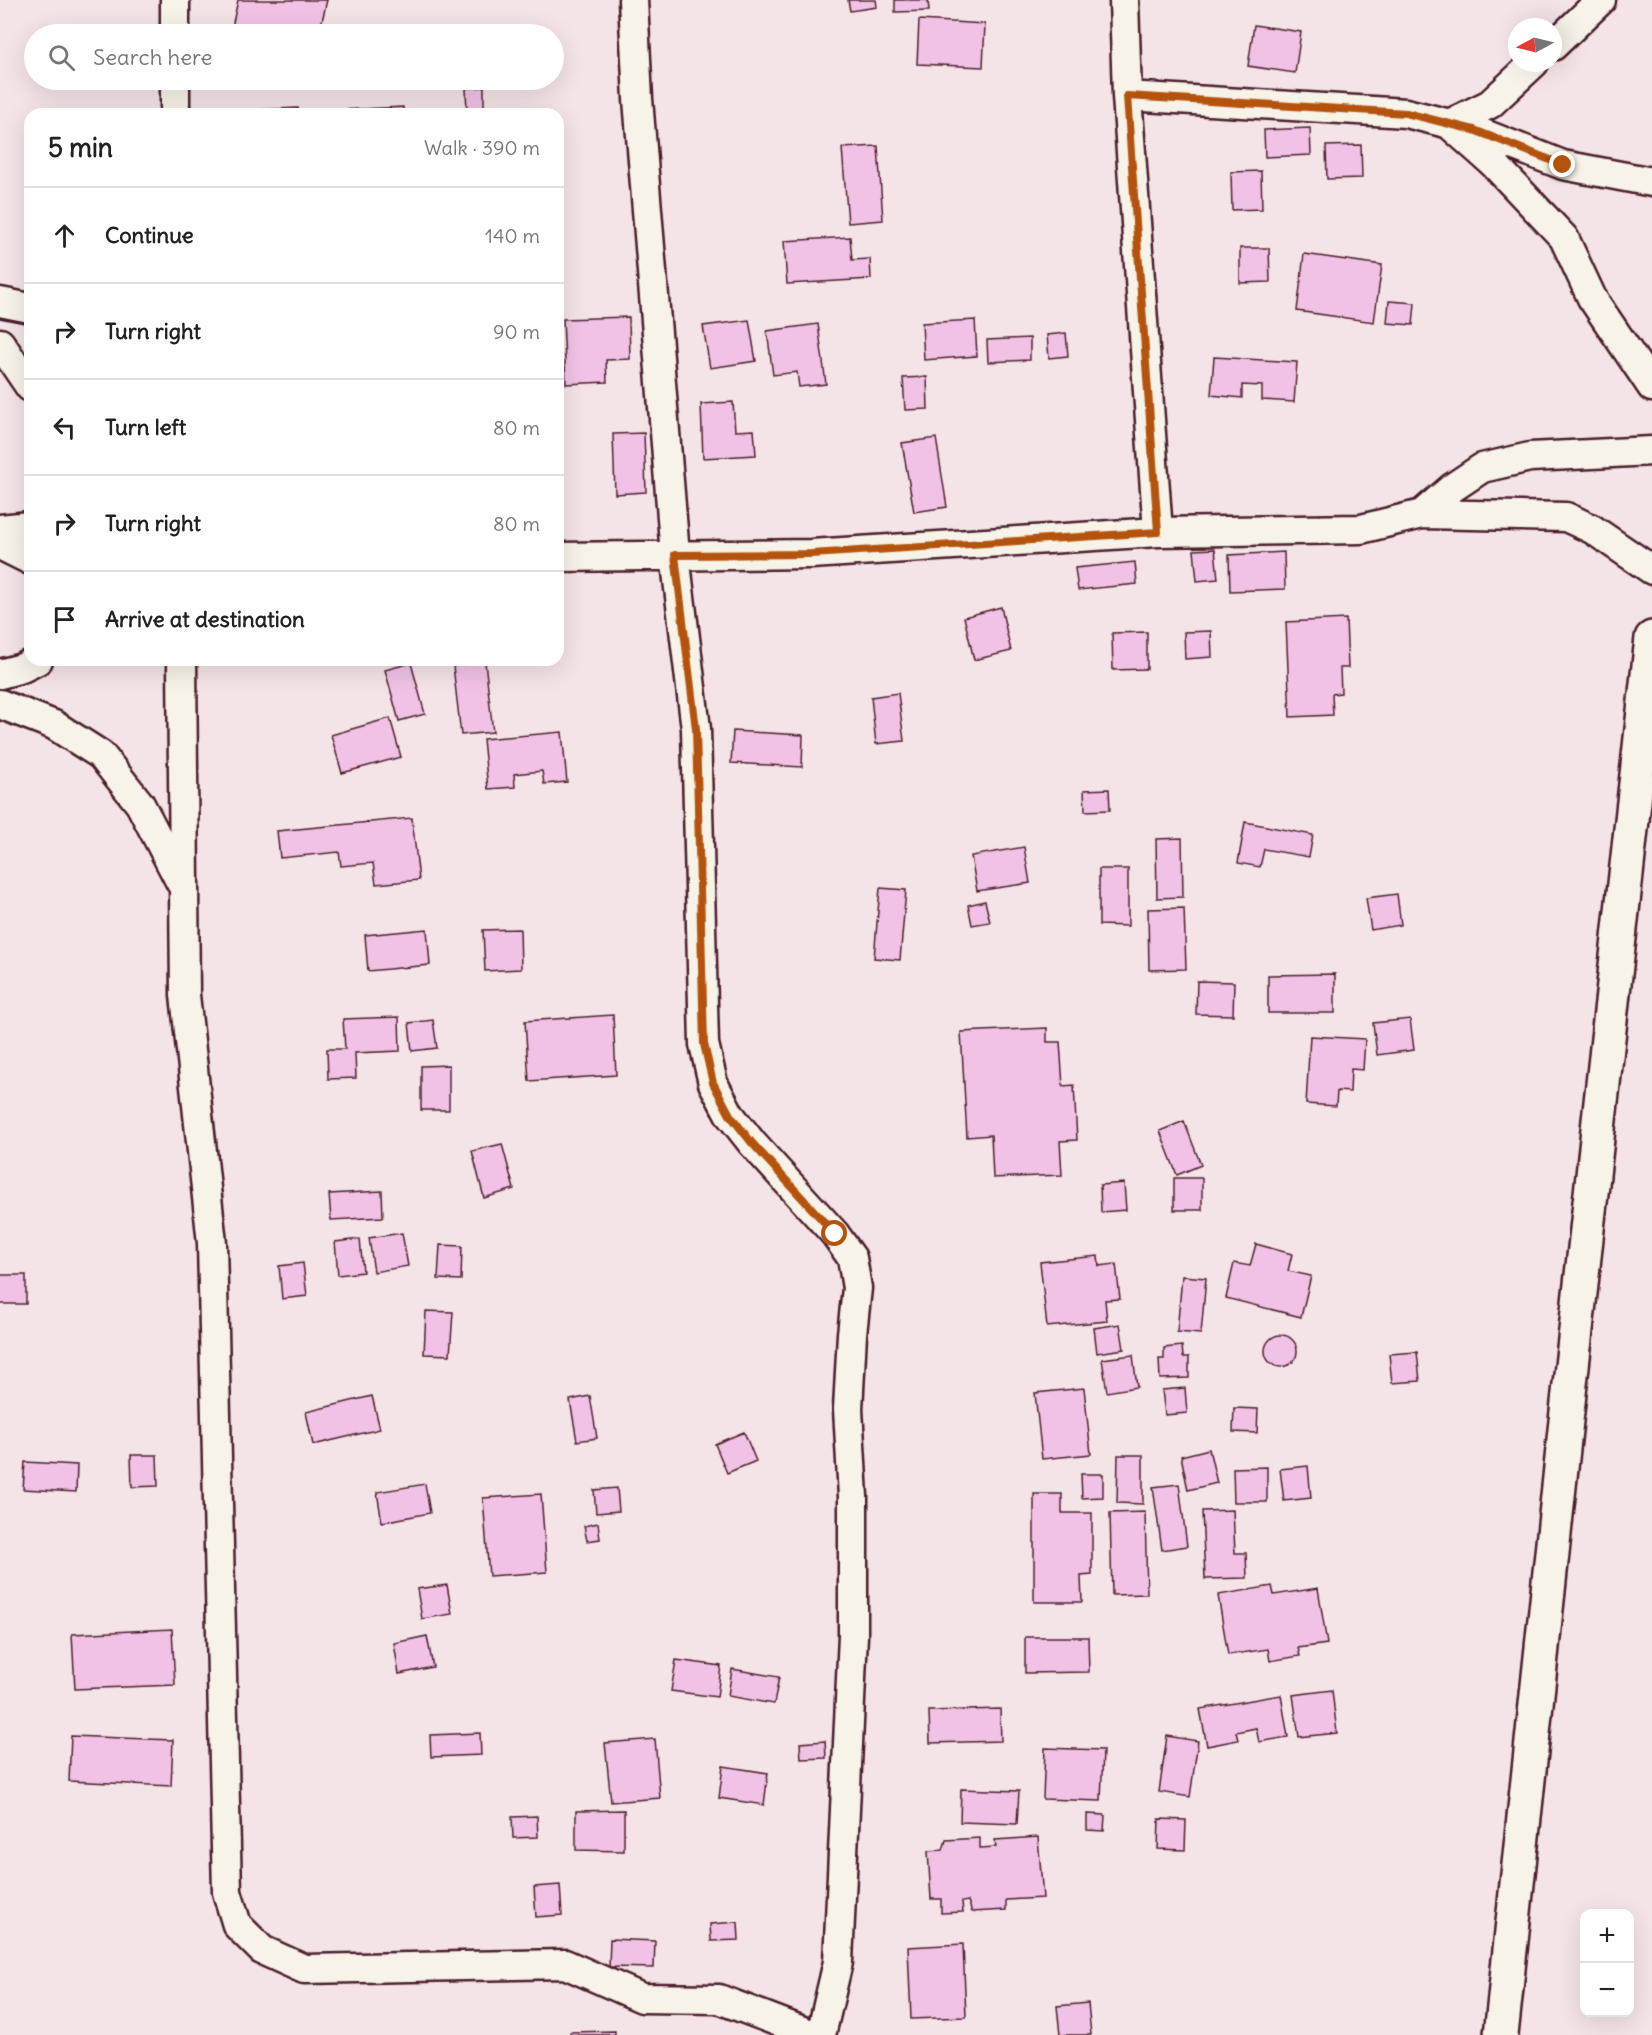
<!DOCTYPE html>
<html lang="en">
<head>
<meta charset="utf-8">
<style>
  :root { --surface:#fff; --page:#f2f2f2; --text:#222; --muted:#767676; --line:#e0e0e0 }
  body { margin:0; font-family:Delius,sans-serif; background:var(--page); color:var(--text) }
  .controls { position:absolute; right:18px; bottom:18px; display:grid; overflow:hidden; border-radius:12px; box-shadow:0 6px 24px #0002 }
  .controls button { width:54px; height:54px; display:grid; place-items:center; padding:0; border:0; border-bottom:2px solid var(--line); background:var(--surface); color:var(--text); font:30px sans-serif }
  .compass { position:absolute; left:1508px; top:18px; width:54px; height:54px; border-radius:50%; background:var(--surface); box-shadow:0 6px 24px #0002; rotate:263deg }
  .stop { position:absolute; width:18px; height:18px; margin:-14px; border:4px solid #b45309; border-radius:50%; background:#fff }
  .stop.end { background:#b45309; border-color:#fff; box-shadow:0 2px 6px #0008 }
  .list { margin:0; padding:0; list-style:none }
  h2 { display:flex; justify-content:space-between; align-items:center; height:78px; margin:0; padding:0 24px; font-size:26px }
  h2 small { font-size:20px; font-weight:400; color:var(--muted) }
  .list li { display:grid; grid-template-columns:39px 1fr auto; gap:18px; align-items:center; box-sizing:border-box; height:96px; padding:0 24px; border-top:2px solid var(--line) }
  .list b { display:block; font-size:22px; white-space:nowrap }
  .list em { font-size:20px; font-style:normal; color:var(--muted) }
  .icon { flex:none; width:33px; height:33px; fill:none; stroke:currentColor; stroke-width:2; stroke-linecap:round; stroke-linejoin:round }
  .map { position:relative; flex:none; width:1652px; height:2035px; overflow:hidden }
  .search { position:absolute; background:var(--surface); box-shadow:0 6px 24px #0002; left:24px; top:24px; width:540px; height:66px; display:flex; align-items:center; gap:15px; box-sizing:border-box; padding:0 21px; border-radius:33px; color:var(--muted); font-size:22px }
  .panel { position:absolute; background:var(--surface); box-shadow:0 6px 24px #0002; left:24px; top:108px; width:540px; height:558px; border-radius:18px }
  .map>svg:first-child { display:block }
  .building { fill:#f1c2e6; stroke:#4a1f2b; stroke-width:1.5 }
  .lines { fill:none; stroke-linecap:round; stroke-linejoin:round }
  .street-casing { stroke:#4a1f2b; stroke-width:33 }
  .secondary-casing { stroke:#4a1f2b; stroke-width:38 }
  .street { stroke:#f7f3e8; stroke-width:28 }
  .secondary { stroke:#f7f3e8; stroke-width:33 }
  .route { stroke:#b45309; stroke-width:8 }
</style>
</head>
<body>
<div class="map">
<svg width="1652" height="2035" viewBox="0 0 1652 2035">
  <rect width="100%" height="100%" fill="#f5e4e7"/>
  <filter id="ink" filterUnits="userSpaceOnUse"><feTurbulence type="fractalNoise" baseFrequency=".0167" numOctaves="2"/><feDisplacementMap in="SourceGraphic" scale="12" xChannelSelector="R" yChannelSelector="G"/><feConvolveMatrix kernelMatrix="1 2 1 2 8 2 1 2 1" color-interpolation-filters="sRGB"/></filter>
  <g filter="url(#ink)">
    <path class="building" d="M 238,0 L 327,0 L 319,34 L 263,34 L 232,27 Z
      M 848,0 L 876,0 L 877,7 L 850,11 Z
      M 895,0 L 928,0 L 929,11 L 895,12 Z
      M 919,20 L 985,24 L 983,67 L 917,64 Z
      M 1254,25 L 1301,32 L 1295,73 L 1248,66 Z
      M 484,87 L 484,114 L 467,114 L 466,88 Z
      M 403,107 L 403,114 L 342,114 L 341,110 Z
      M 298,108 L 299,114 L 233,114 L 233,111 Z
      M 1310,128 L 1311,155 L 1265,157 L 1264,130 Z
      M 1361,145 L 1362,178 L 1327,179 L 1326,146 Z
      M 878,146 L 883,220 L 848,223 L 842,148 Z
      M 1261,171 L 1262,209 L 1232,210 L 1231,172 Z
      M 850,237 L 852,260 L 870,259 L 871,279 L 787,284 L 784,241 Z
      M 1240,248 L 1269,248 L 1270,282 L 1240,283 Z
      M 1304,254 L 1382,265 L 1374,322 L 1297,311 Z
      M 1389,301 L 1415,303 L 1413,325 L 1387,323 Z
      M 629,317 L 630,359 L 606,360 L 607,382 L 566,384 L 563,319 Z
      M 749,320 L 756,361 L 710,368 L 703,326 Z
      M 975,320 L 977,356 L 924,360 L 922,323 Z
      M 818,324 L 826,384 L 799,387 L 797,372 L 773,375 L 767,331 Z
      M 1066,333 L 1068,356 L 1049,358 L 1047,335 Z
      M 1030,338 L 1030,360 L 988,362 L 987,340 Z
      M 1214,357 L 1297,362 L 1294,402 L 1262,400 L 1262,386 L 1242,385 L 1242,398 L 1211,395 Z
      M 927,377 L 928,409 L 905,410 L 903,378 Z
      M 733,402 L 735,431 L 754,430 L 756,455 L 703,458 L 701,404 Z
      M 644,433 L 646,492 L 615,494 L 613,434 Z
      M 936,438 L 947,507 L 914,512 L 902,443 Z
      M 1215,549 L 1218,579 L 1197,581 L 1194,550 Z
      M 1284,552 L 1285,589 L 1230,591 L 1229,555 Z
      M 1135,562 L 1137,584 L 1078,590 L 1075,568 Z
      M 1001,607 L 1011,651 L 974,660 L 964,617 Z
      M 1346,619 L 1348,668 L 1340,668 L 1341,693 L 1332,694 L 1333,715 L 1290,717 L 1286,622 Z
      M 1211,631 L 1212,657 L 1185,659 L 1184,632 Z
      M 1147,632 L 1147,669 L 1113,670 L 1112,633 Z
      M 485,662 L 493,732 L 461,735 L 453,666 Z
      M 411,663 L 425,714 L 399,721 L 385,670 Z
      M 898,693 L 904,741 L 876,744 L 871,697 Z
      M 390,718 L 401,757 L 342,773 L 331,735 Z
      M 733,731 L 803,735 L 802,767 L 731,763 Z
      M 562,732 L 567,782 L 544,784 L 542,771 L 514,774 L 515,787 L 488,789 L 483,739 Z
      M 1109,789 L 1110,810 L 1085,811 L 1084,790 Z
      M 412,818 L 419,880 L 376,884 L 373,863 L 341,866 L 339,852 L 280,858 L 277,831 Z
      M 1245,822 L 1313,835 L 1309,857 L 1264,849 L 1260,867 L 1238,863 Z
      M 1182,838 L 1183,897 L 1157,898 L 1156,839 Z
      M 1024,847 L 1030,883 L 977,891 L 971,856 Z
      M 1099,869 L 1128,869 L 1128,926 L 1099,925 Z
      M 880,888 L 906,890 L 900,960 L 874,958 Z
      M 1397,894 L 1401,925 L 1371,930 L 1366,898 Z
      M 985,901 L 990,922 L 972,925 L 968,905 Z
      M 1184,908 L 1186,969 L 1149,970 L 1148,909 Z
      M 427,929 L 430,965 L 368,971 L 365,935 Z
      M 520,929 L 521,969 L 485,971 L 483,930 Z
      M 1335,974 L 1335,1013 L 1268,1013 L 1268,975 Z
      M 1197,981 L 1234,982 L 1233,1015 L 1196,1014 Z
      M 613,1015 L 616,1075 L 529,1081 L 525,1021 Z
      M 399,1017 L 400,1051 L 355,1053 L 356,1078 L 328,1079 L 327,1049 L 345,1049 L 343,1019 Z
      M 1410,1019 L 1414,1050 L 1377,1055 L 1373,1023 Z
      M 433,1020 L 437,1048 L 412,1051 L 409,1023 Z
      M 1047,1028 L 1047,1042 L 1060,1042 L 1063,1086 L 1074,1085 L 1077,1140 L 1060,1141 L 1062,1175 L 993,1178 L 991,1135 L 967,1137 L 961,1032 Z
      M 1310,1036 L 1365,1039 L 1363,1070 L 1351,1069 L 1350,1092 L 1337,1091 L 1336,1106 L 1306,1104 Z
      M 449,1065 L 449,1110 L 421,1110 L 421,1066 Z
      M 1184,1121 L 1201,1165 L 1177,1175 L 1160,1131 Z
      M 502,1144 L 514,1189 L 484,1198 L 472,1151 Z
      M 1174,1178 L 1202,1178 L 1202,1210 L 1174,1210 Z
      M 1124,1183 L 1126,1210 L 1101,1212 L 1100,1185 Z
      M 382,1191 L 383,1217 L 331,1220 L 329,1194 Z
      M 402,1233 L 408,1266 L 374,1272 L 369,1238 Z
      M 360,1239 L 363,1272 L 338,1275 L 335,1242 Z
      M 1256,1244 L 1292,1254 L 1288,1271 L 1311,1276 L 1301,1317 L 1226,1298 L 1234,1263 L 1250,1266 Z
      M 440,1245 L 462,1246 L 461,1280 L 438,1279 Z
      M 1098,1256 L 1099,1266 L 1116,1264 L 1120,1299 L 1105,1300 L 1107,1321 L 1047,1327 L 1040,1262 Z
      M 303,1263 L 307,1296 L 282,1299 L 279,1266 Z
      M 0,1275 L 26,1275 L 26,1304 L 0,1304 Z
      M 1182,1276 L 1206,1278 L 1201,1334 L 1177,1332 Z
      M 426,1311 L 453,1312 L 450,1355 L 424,1354 Z
      M 1120,1324 L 1124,1349 L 1097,1353 L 1094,1328 Z
      M1265 1351a16 16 0 1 1 32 0a16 16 0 1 1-32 0Z
      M 1182,1346 L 1183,1357 L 1189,1357 L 1189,1378 L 1160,1379 L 1159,1359 L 1164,1359 L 1164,1348 Z
      M 1417,1352 L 1420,1381 L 1392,1383 L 1389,1354 Z
      M 1133,1355 L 1137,1387 L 1107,1392 L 1102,1359 Z
      M 1084,1388 L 1091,1454 L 1042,1459 L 1035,1393 Z
      M 1185,1388 L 1187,1413 L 1165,1415 L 1162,1390 Z
      M 372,1396 L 380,1429 L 313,1445 L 306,1412 Z
      M 590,1396 L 597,1438 L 577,1441 L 570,1400 Z
      M 1234,1408 L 1258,1409 L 1257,1433 L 1233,1432 Z
      M 744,1432 L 756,1461 L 727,1473 L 715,1444 Z
      M 1209,1449 L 1217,1483 L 1188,1490 L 1181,1456 Z
      M 131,1455 L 157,1455 L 158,1486 L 132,1487 Z
      M 1118,1455 L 1143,1455 L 1143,1504 L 1117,1503 Z
      M 25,1462 L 77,1465 L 76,1492 L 23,1489 Z
      M 1308,1466 L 1311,1498 L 1284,1501 L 1280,1469 Z
      M 1267,1467 L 1267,1502 L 1234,1502 L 1233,1468 Z
      M 1081,1474 L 1103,1474 L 1103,1497 L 1082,1498 Z
      M 425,1484 L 430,1513 L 382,1522 L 377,1492 Z
      M 1179,1484 L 1187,1546 L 1162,1550 L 1153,1487 Z
      M 617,1488 L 619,1511 L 596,1513 L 594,1490 Z
      M 541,1494 L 547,1572 L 489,1576 L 483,1498 Z
      M 1034,1494 L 1062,1494 L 1062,1513 L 1092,1513 L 1092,1575 L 1081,1576 L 1082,1602 L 1034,1602 Z
      M 1233,1510 L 1235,1553 L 1246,1553 L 1247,1578 L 1205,1579 L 1202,1511 Z
      M 1145,1512 L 1147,1594 L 1112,1595 L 1110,1513 Z
      M 598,1523 L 600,1539 L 587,1541 L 584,1526 Z
      M 447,1585 L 452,1614 L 422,1619 L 417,1589 Z
      M 1272,1586 L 1274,1595 L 1318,1588 L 1327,1644 L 1298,1648 L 1300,1656 L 1270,1661 L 1268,1649 L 1228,1655 L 1218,1595 Z
      M 172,1629 L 175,1685 L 75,1689 L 72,1634 Z
      M 427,1636 L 433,1667 L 399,1674 L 394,1643 Z
      M 1025,1637 L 1088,1637 L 1089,1672 L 1025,1673 Z
      M 676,1660 L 721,1666 L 717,1697 L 671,1691 Z
      M 732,1669 L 779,1677 L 774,1704 L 728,1696 Z
      M 1332,1690 L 1337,1733 L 1299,1737 L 1293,1695 Z
      M 1281,1695 L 1288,1737 L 1259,1742 L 1256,1728 L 1236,1732 L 1238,1740 L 1207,1746 L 1200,1709 Z
      M 1000,1709 L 1001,1741 L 930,1743 L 929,1711 Z
      M 480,1733 L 481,1755 L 431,1757 L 430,1735 Z
      M 71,1736 L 173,1740 L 171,1786 L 69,1781 Z
      M 1167,1736 L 1198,1741 L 1190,1797 L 1159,1792 Z
      M 655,1739 L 660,1798 L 611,1802 L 605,1743 Z
      M 825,1741 L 826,1758 L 801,1759 L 800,1743 Z
      M 1045,1748 L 1103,1750 L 1101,1801 L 1043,1799 Z
      M 723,1766 L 768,1773 L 764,1805 L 719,1798 Z
      M 961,1789 L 1019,1791 L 1017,1824 L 960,1822 Z
      M 624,1810 L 624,1851 L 576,1850 L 576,1811 Z
      M 1087,1814 L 1105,1815 L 1104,1831 L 1087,1830 Z
      M 537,1816 L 538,1837 L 513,1838 L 512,1817 Z
      M 1159,1819 L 1186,1820 L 1185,1850 L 1158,1849 Z
      M 1038,1837 L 1043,1898 L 1006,1900 L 1006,1910 L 972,1912 L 968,1901 L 962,1902 L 963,1912 L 941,1913 L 941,1899 L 931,1899 L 928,1851 L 943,1850 L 946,1840 L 980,1838 L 980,1848 L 996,1847 L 995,1840 Z
      M 560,1885 L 562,1915 L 536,1917 L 534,1887 Z
      M 738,1922 L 739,1940 L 711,1941 L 710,1924 Z
      M 610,1939 L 655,1941 L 654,1968 L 609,1967 Z
      M 963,1944 L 966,2017 L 911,2019 L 908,1947 Z
      M 1088,2003 L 1091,2035 L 1060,2035 L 1057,2006 Z
      M 615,2031 L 615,2035 L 570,2035 L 570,2032 Z"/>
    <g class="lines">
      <g class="street-casing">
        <path id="street" d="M 633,0 L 638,99 L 675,555 L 696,729 L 704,1044 L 713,1083 L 730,1115 L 752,1143 L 835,1234 L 852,1258 L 857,1288 L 852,1334 L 848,1409 L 853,1497 L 853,1635 L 838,1962 L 821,2035
          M 1124,0 L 1127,96 L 1158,532
          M 175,34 L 175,0
          M 1553,46 L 1601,0
          M 1534,63 L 1490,104 L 1449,124 L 1493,163 L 1564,238 L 1592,298 L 1652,387
          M 1127,96 L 1406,113 L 1474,130 L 1563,165 L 1652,182
          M 175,114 L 175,80
          M 0,302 L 30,308
          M 0,343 L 30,387
          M 1422,514 L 1566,517 L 1592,529 L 1652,570
          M 0,529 L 30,526
          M 0,545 L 30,560
          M 558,557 L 811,554 L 1158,532 L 1361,529 L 1422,514 L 1452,488 L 1482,468 L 1530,457 L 1652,451
          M 182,660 L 185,995 L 212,1243 L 227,1892 L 237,1925 L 262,1950 L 304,1969 L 565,1964 L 642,1998 L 719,1999 L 813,2035
          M 0,674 L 22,668 L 38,660
          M 0,704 L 54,725 L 101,755 L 140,804 L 181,883"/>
      </g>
      <g class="secondary-casing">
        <path id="secondary" d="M 1501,2035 L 1565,1430 L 1652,638"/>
      </g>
      <use href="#street" class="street"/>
      <use href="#secondary" class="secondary"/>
    </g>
  </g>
  <g class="lines" filter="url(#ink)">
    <path class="route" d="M 835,1234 L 752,1143 L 730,1115 L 713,1083 L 704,1044 L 696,729 L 675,555 L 811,554 L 1158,532 L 1127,96 L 1406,113 L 1474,130 L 1563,165"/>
  </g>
</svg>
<div class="controls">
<button>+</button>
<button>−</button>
</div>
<svg class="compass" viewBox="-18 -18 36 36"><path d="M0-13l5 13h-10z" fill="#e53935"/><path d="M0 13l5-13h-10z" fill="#767676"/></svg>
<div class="stop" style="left:835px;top:1234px"></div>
<div class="stop end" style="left:1563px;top:165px"></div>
<div class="search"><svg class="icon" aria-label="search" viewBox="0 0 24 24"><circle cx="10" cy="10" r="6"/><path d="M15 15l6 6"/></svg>Search here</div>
<section class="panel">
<h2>5 min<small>Walk · 390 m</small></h2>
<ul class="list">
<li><svg class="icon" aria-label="ahead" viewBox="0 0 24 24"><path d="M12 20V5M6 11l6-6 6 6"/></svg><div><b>Continue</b></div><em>140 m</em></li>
<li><svg class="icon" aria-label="right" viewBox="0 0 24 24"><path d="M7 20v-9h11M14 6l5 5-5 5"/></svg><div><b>Turn right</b></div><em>90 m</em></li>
<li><svg class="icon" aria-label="left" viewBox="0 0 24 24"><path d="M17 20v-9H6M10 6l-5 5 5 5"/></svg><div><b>Turn left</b></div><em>80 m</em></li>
<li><svg class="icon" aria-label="right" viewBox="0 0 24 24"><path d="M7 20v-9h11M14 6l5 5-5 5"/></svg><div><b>Turn right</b></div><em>80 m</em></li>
<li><svg class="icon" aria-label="arrive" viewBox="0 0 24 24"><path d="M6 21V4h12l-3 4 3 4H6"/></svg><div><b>Arrive at destination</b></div></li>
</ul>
</section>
</div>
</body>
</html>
